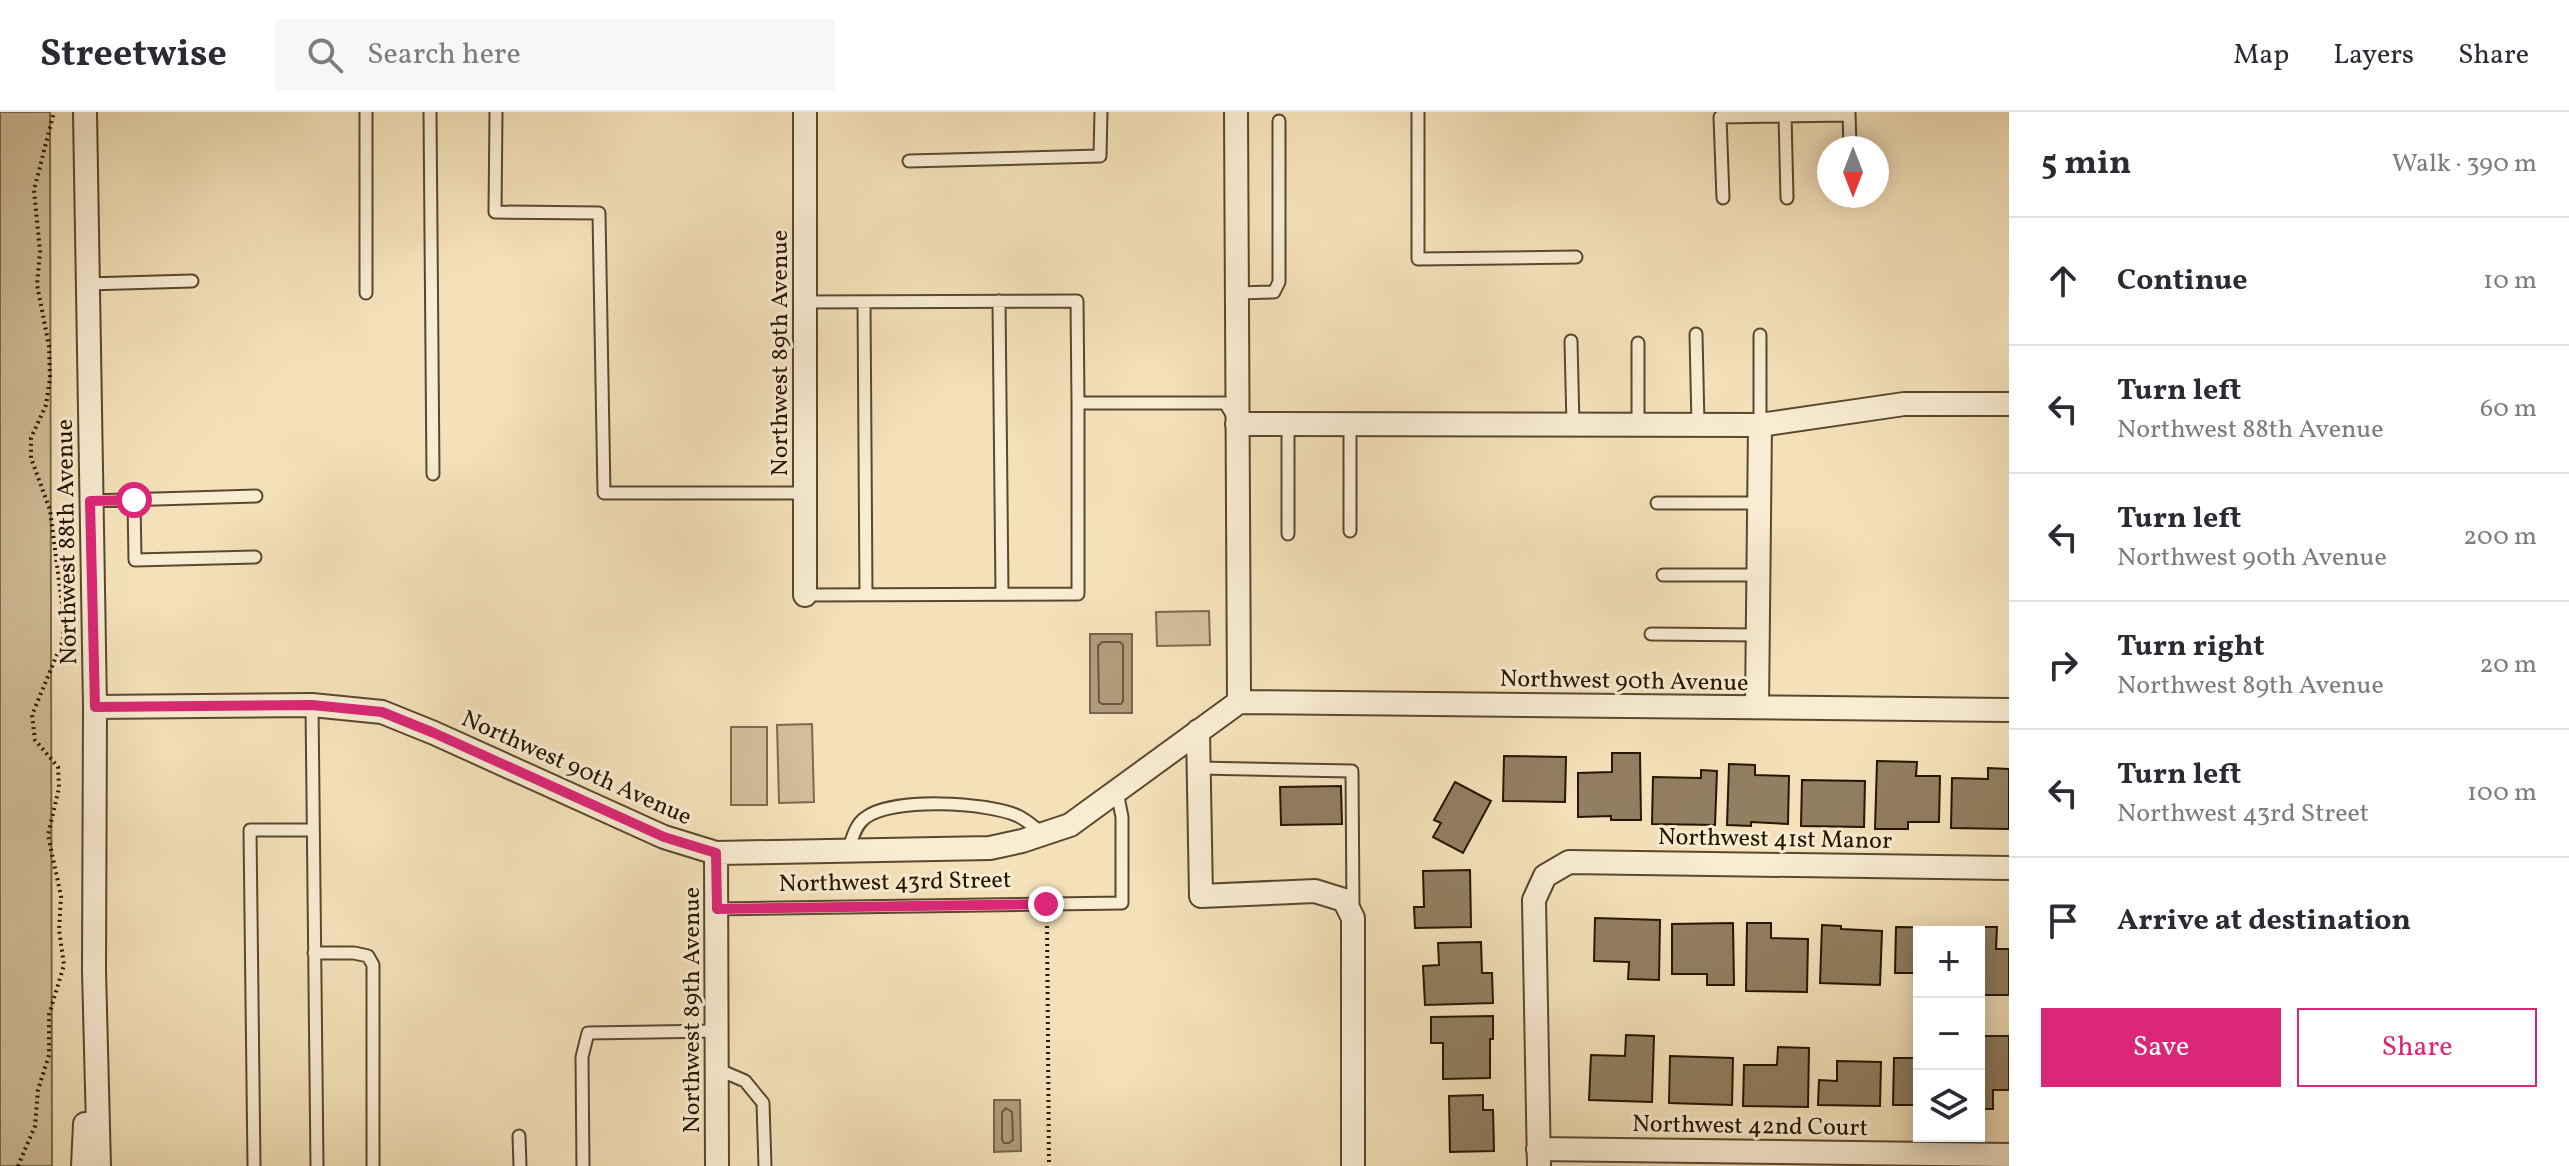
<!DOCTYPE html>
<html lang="en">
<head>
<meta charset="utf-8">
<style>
  :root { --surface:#fff; --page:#f7f7f7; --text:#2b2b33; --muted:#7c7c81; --line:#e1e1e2; --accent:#db2777 }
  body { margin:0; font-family:Vollkorn,serif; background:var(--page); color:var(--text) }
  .controls { position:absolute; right:24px; bottom:24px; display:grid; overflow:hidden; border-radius:0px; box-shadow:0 4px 20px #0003 }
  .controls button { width:72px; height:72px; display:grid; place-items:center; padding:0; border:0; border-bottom:2px solid var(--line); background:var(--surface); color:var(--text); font:40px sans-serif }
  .compass { position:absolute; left:1817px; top:24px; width:72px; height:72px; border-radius:50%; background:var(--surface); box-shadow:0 4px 20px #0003; rotate:180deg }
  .stop { position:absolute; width:24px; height:24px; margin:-18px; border:6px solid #db2777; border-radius:50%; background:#fff }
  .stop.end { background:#db2777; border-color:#fff; box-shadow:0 2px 8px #0008 }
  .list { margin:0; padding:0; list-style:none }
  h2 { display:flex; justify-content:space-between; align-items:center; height:104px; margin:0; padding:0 32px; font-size:34px }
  h2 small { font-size:26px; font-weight:400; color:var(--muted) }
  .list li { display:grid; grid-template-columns:52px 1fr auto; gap:24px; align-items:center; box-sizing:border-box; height:128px; padding:0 32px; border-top:2px solid var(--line) }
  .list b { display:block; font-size:30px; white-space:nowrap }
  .list p { margin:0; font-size:26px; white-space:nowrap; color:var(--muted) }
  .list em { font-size:26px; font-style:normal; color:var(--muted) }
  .actions { display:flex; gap:16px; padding:24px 32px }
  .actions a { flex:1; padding:18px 0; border:2px solid var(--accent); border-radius:0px; text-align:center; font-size:28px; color:var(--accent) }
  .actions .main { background:var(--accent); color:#fff }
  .icon { flex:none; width:44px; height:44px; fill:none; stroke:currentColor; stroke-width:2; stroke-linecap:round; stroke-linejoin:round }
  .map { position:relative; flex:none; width:2009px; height:1054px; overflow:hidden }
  header { display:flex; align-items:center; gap:48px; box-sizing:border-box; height:112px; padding:0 40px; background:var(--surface); border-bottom:2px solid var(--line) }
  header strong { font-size:38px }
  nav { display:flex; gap:44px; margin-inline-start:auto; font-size:28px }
  .search { width:560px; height:72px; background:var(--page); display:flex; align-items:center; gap:20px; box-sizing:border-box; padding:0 28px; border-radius:0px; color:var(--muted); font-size:30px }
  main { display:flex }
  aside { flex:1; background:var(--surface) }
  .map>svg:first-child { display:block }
  .green { fill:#d1be9a; stroke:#7b6a4d; stroke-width:2 }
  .water { fill:#ae9c7b; stroke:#77664a; stroke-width:2 }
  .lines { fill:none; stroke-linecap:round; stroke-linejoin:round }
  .shore { stroke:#6a583e; stroke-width:2 }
  .building { fill:#917f61; stroke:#251500; stroke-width:2 }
  .service-casing { stroke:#59482e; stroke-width:15 }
  .minor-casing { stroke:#59482e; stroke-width:26 }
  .path { stroke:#251500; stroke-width:4; stroke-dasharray:2 4; stroke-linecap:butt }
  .service { stroke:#f8ecd2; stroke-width:11 }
  .minor { stroke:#f8ecd2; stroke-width:22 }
  .route { stroke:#db2777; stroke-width:10 }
  .labels { text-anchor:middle; stroke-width:6; stroke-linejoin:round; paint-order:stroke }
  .street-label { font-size:24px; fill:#251500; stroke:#f8ecd2 }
</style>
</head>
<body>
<header>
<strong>Streetwise</strong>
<div class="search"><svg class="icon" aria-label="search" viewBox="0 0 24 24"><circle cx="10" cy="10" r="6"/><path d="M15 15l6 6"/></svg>Search here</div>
<nav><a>Map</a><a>Layers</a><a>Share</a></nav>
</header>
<main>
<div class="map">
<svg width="2009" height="1054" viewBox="0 0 2009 1054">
  <rect width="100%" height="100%" fill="#f4e1ba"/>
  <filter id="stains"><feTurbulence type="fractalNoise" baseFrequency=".0025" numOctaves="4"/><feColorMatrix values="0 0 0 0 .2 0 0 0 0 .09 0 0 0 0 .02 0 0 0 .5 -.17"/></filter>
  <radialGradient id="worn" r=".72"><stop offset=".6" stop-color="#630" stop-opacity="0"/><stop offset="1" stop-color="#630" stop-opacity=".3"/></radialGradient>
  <path class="green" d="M 0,0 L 50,0 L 52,1054 L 0,1054 Z
    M 1209,499 L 1210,533 L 1157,534 L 1156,500 Z
    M 812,612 L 814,690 L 779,691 L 777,613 Z
    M 731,615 L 767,615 L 767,693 L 731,693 Z"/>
  <path class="water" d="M 1090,522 L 1132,522 L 1132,601 L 1090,601 Z
    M 994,988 L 1020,988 L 1021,1039 L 994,1040 Z"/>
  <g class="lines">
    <path class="shore" d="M 1102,530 L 1120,530 L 1123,533 L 1123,589 L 1121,592 L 1102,592 L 1099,590 L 1098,534 Z
      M 1006,996 L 1012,1000 L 1013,1028 L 1009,1031 L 1004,1031 L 1002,1028 L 1002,1000 Z"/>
  </g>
  <path class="building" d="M 1612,641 L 1640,641 L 1641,708 L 1611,708 L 1611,704 L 1578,705 L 1578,661 L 1612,660 Z
    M 1504,644 L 1566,645 L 1565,690 L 1503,689 Z
    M 1877,649 L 1917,650 L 1916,664 L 1940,664 L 1939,710 L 1908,710 L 1908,717 L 1875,717 Z
    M 1729,652 L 1755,653 L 1755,663 L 1789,664 L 1788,712 L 1751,710 L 1751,714 L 1727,713 Z
    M 1988,656 L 2009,657 L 2009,717 L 1951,716 L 1952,666 L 1988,667 Z
    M 1701,658 L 1717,659 L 1715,713 L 1652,712 L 1653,665 L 1701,666 Z
    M 1802,668 L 1865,669 L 1864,715 L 1801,714 Z
    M 1455,670 L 1491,689 L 1463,741 L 1433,725 L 1441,711 L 1434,708 Z
    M 1341,674 L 1342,712 L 1281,713 L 1280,675 Z
    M 1470,758 L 1471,815 L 1415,816 L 1414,795 L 1424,795 L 1423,759 Z
    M 1595,806 L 1660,808 L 1659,868 L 1628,867 L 1629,850 L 1594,849 Z
    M 1733,811 L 1734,873 L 1707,873 L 1707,862 L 1672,862 L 1672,812 Z
    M 1747,811 L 1771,811 L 1771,826 L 1808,827 L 1807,880 L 1746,879 Z
    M 1822,813 L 1841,814 L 1841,817 L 1882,819 L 1880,873 L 1820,871 Z
    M 1896,815 L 1959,816 L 1959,820 L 1919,820 L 1919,861 L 1895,861 Z
    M 1972,815 L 1997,815 L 1996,837 L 2009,837 L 2009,883 L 1979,883 L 1979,820 L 1972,820 Z
    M 1481,830 L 1482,861 L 1492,861 L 1493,891 L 1425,893 L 1423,854 L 1439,853 L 1438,831 Z
    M 1493,904 L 1493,927 L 1490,927 L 1490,966 L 1443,967 L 1443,931 L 1431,931 L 1431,905 Z
    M 1626,923 L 1654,924 L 1652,990 L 1589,988 L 1591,943 L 1625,944 Z
    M 1979,924 L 2009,924 L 2009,978 L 1993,978 L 1993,997 L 1979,997 Z
    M 1778,935 L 1809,936 L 1808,995 L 1743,994 L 1744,953 L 1777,953 Z
    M 1670,944 L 1733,946 L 1732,993 L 1669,991 Z
    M 1894,946 L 1919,946 L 1919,993 L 1893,993 Z
    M 1837,949 L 1881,950 L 1880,994 L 1818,993 L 1819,968 L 1837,969 Z
    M 1483,983 L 1483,998 L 1493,998 L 1494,1039 L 1450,1040 L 1449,984 Z"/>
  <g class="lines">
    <g class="service-casing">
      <path id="service" d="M 366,0 L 366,181
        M 430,0 L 433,362
        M 496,0 L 495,100 L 599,101 L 604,381 L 805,381
        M 1418,0 L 1418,147 L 1576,145
        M 1849,0 L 1850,36
        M 1785,4 L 1787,86
        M 909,49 L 1100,44 L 1101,0
        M 1850,84 L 1850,88
        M 1723,86 L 1720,5 L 1849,3
        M 87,172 L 192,169
        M 1237,181 L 1274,180 L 1279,170 L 1279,9
        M 999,189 L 1002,482
        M 805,190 L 1077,189 L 1078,291
        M 864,190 L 866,483
        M 1696,222 L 1698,313
        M 1571,229 L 1573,313
        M 1638,231 L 1638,313
        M 1288,312 L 1288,422
        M 1350,312 L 1350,419
        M 1760,313 L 1760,223
        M 134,388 L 135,448 L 255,445
        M 90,389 L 256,384
        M 1657,391 L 1759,391
        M 1663,463 L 1758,463
        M 805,483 L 1078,482 L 1078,291 L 1225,291 L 1234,306
        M 1651,522 L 1758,523
        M 312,593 L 317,1054
        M 1199,656 L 1352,659 L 1353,797
        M 848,738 C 852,728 855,713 865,706 C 891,685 988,690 1018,704 C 1027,708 1035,716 1043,722
        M 717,797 L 1122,791 L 1122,705 L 1117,680
        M 314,841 L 354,841 L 368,844 L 373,853 L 373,1054
        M 717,957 L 745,969 L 763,991 L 765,1054
        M 519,1024 L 520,1054
        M 254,1054 L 250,718 L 313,718
        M 583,1054 L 582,945 L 588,921 L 717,919"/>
    </g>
    <g class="minor-casing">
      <path id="minor" d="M 85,0 L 95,595 L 94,859 L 99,1054
        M 805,0 L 805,483
        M 1236,0 L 1239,590
        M 1237,312 L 1760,313 L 1904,292 L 2009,292
        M 95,595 L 312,593 L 382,600 L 434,621 L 664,725 L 716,741 L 990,736 L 1022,729 L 1070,713 L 1239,590 L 2009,598
        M 1757,595 L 1760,313
        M 1198,619 L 1201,784 L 1315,779 L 1344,788 L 1353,806 L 1353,1054
        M 716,741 L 717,1054
        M 1538,1037 L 2009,1043
        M 83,1054 L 85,1012
        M 1539,1054 L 1534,788 L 1545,764 L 1569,750 L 2009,756"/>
    </g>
    <path class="path" d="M 1047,808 L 1049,1054
      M 18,1054 L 35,1014 L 38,978 L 49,943 L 49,903 L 64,853 L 59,818 L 61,784 L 48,723 L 59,676 L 58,655 L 35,628 L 32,603 L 63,528 L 64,508 L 50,398 L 31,346 L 31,326 L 46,293 L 50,266 L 49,234 L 37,173 L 40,140 L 34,78 L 54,0"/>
    <use href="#service" class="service"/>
    <use href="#minor" class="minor"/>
  </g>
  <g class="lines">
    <path class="route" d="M 134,388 L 90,389 L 95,595 L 312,593 L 382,600 L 434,621 L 664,725 L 716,741 L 717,797 L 1046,792"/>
  </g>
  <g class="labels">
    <g class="street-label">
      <text transform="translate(779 241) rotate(-90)" y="8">Northwest 89th Avenue</text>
      <text transform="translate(66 430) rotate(-91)" y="8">Northwest 88th Avenue</text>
      <text transform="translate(1624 568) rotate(1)" y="8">Northwest 90th Avenue</text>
      <text transform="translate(577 655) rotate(24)" y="8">Northwest 90th Avenue</text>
      <text transform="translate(1775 726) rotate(1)" y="8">Northwest 41st Manor</text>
      <text transform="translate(895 769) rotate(-1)" y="8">Northwest 43rd Street</text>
      <text transform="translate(691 898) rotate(-90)" y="8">Northwest 89th Avenue</text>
      <text transform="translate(1750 1013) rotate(1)" y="8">Northwest 42nd Court</text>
    </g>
  </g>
  <rect width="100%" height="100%" filter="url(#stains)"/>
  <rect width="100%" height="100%" fill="url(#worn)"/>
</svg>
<div class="controls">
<button>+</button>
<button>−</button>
<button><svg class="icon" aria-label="layers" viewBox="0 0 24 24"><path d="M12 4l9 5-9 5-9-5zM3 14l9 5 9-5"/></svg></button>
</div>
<svg class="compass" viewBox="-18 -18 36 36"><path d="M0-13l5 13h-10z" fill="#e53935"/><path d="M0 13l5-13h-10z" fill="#7c7c81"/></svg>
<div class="stop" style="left:134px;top:388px"></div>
<div class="stop end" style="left:1046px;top:792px"></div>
</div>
<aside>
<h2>5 min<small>Walk · 390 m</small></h2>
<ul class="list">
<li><svg class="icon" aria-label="ahead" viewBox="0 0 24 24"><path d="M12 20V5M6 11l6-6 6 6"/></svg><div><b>Continue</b></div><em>10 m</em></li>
<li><svg class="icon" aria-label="left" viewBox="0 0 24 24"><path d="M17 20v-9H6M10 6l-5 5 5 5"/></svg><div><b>Turn left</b><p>Northwest 88th Avenue</p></div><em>60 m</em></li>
<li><svg class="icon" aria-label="left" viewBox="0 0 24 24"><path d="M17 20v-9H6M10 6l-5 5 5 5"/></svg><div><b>Turn left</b><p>Northwest 90th Avenue</p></div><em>200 m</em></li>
<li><svg class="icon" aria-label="right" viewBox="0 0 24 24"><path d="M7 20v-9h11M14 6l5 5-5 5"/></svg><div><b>Turn right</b><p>Northwest 89th Avenue</p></div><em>20 m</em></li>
<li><svg class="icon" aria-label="left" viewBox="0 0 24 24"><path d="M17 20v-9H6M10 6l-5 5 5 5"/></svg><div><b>Turn left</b><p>Northwest 43rd Street</p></div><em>100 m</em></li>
<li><svg class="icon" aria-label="arrive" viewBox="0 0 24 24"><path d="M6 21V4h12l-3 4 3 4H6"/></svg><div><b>Arrive at destination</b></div></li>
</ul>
<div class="actions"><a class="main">Save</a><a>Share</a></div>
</aside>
</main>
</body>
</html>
